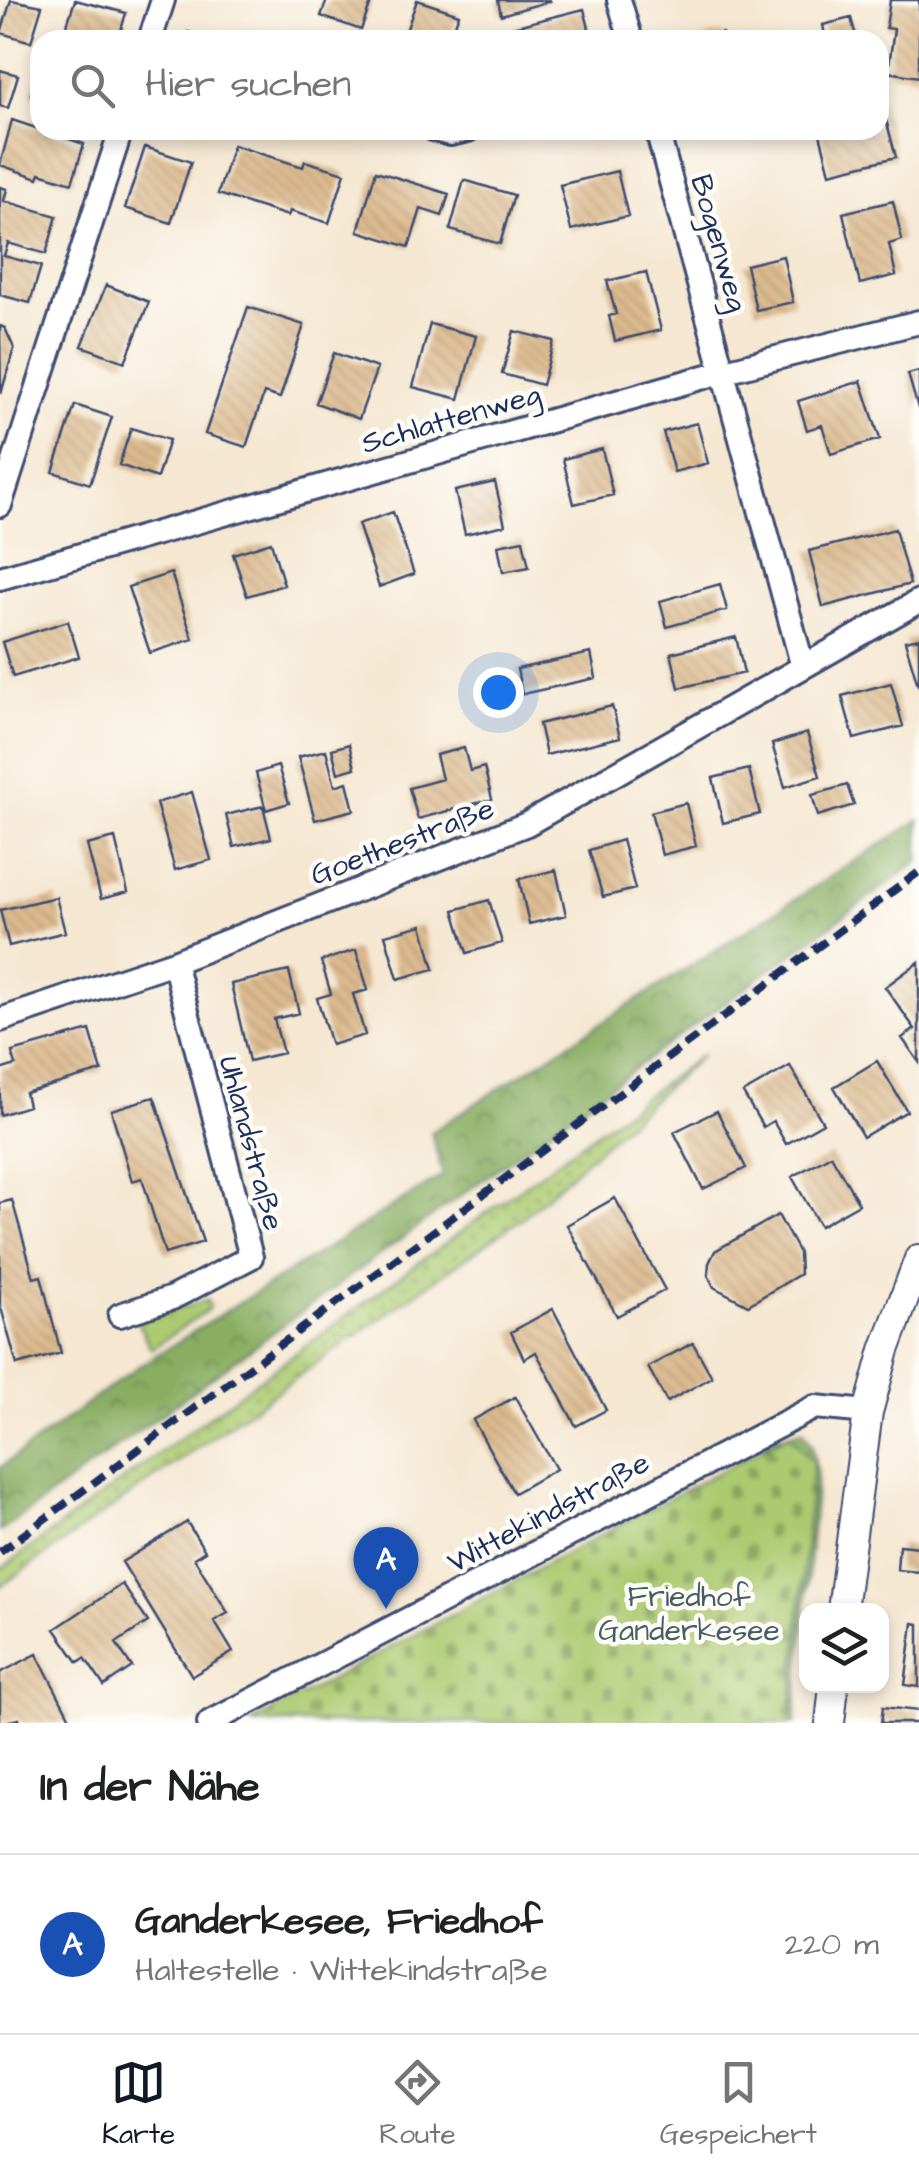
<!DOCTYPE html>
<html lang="de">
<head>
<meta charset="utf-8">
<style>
  :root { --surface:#fff; --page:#f2f2f2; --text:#202124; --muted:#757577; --line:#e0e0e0; --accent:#111827 }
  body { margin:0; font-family:"Architects Daughter",sans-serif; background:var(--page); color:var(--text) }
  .controls { position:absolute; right:30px; bottom:30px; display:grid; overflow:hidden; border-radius:20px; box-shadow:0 5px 15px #0003 }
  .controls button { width:90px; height:90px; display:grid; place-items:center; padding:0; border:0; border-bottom:2px solid var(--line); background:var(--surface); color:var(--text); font:50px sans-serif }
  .you { position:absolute; left:498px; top:692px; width:35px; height:35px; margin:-25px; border:8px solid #fff; border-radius:50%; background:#1a73e8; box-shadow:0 0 0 15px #1a73e833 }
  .badge { display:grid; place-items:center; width:65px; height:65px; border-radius:50%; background:var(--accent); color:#fff; font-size:32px; font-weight:700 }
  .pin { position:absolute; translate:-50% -82px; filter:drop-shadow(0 2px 5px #0008) }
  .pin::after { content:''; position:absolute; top:52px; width:35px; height:30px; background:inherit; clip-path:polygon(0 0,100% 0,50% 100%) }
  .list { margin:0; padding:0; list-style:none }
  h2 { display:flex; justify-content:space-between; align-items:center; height:130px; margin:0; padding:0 40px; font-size:42px }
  h2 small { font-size:32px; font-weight:400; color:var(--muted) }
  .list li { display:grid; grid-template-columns:65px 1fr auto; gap:30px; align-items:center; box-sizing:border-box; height:180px; padding:0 40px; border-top:2px solid var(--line) }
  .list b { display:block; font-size:38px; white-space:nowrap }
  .list p { margin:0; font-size:32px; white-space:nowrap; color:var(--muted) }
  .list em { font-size:32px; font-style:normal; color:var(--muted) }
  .icon { flex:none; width:55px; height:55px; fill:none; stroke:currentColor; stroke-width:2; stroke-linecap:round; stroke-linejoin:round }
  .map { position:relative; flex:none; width:919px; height:1723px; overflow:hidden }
  .search { position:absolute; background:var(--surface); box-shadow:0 5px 15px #0003; left:30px; right:30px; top:30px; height:110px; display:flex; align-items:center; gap:25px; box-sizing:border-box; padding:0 35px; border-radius:30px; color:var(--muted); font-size:38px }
  .sheet { height:310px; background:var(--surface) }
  nav { display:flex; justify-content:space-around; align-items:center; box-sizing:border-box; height:140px; border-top:2px solid var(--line); background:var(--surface); font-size:28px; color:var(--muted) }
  nav a { display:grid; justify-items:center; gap:5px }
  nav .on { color:var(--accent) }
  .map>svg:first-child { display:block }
  .grass { fill:url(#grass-dots); stroke:#647c67; stroke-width:2.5 }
  .forest { fill:url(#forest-crowns); stroke:#526e60; stroke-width:2.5 }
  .cemetery { fill:url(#cemetery-stones); stroke:#647c67; stroke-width:2.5 }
  .park { fill:url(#park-crowns); stroke:#647c67; stroke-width:2.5 }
  .building { fill:url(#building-back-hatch) }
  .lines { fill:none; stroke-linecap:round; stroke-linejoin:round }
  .minor-casing { stroke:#3c4b6f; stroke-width:28 }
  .tertiary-casing { stroke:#3c4b6f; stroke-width:32 }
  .minor { stroke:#fff; stroke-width:22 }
  .tertiary { stroke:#fff; stroke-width:28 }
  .rail { stroke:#1b2f5e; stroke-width:8; stroke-dasharray:15 8; stroke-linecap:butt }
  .labels { text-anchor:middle; stroke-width:9; stroke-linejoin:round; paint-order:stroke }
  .street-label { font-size:30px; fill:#1b2f5e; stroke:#fdfcf7 }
  .park-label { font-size:30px; fill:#465e63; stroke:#fdfcf7 }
</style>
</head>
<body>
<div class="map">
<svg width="919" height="1723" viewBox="0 0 919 1723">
  <defs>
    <pattern id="grass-dots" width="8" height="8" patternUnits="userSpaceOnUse" patternTransform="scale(2.5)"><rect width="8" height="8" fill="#acca70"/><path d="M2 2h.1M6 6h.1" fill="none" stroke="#8ba45f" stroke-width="1.8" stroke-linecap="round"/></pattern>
    <pattern id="forest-crowns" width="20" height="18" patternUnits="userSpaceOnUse" patternTransform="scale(2.5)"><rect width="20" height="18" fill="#89ae62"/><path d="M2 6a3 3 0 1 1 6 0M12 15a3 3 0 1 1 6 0" fill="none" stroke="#6f8e54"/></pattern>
    <pattern id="cemetery-stones" width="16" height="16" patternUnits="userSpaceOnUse" patternTransform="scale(2.5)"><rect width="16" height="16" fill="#acca70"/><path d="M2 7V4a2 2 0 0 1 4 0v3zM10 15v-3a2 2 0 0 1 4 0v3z" fill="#8ba45f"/></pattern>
    <pattern id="park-crowns" width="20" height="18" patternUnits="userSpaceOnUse" patternTransform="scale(2.5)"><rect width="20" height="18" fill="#acca70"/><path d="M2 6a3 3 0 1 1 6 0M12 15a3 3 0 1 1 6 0" fill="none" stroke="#8ba45f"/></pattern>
    <pattern id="building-back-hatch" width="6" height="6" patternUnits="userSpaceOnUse" patternTransform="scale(2.5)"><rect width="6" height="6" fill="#dcba8e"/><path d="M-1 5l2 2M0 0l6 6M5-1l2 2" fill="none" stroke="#bca07d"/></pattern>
  </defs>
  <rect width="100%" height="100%" fill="#fdfcf7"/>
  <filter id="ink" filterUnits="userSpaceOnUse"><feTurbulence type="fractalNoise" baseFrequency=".01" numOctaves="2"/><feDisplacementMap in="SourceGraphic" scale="20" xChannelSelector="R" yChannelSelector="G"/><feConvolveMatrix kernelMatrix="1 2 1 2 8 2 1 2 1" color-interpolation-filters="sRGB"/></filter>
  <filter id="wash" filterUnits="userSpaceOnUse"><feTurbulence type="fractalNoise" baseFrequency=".0048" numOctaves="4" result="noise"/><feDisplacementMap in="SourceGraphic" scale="40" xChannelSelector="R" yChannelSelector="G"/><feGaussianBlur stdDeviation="2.25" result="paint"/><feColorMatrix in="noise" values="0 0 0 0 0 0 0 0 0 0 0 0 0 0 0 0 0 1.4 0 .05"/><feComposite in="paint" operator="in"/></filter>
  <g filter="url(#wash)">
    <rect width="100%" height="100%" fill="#f5e7d1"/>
    <path class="grass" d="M 703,1054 L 521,1219 L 0,1587 L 0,1570 Z"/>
    <path class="forest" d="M 919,820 L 919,861 L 0,1532 L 0,1468 L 139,1366 L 443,1175 L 431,1132 Z
      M 803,1430 L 812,1445 L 817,1475 L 795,1723 L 775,1723 L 757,1452 L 770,1439 Z"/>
    <path class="cemetery" d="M 789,1434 L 813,1462 L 790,1723 L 250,1723 Z"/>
    <path class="park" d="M 207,1300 L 209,1309 L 151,1349 L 137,1321 Z"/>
    <g id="blocks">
      <path class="building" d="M 11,0 L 42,6 L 31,42 L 1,33 Z
        M 75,0 L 126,13 L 118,40 L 95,40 L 65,31 Z
        M 327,0 L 372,0 L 361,30 L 321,16 Z
        M 417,0 L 459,14 L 451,36 L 462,40 L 403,40 Z
        M 498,0 L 549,0 L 550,1 L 501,15 Z
        M 890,0 L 919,0 L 919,77 L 888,72 L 894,29 L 886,28 Z
        M 584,9 L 592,40 L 517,40 L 513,27 Z
        M 851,18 L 857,40 L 826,40 L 823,25 Z
        M 188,32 L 209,39 L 209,40 L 185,40 Z
        M 722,33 L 724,40 L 700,40 L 700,39 Z
        M 40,66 L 40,97 L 31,94 Z
        M 0,70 L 18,75 L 8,108 L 0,106 Z
        M 879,93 L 896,157 L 830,173 L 819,130 L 879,130 Z
        M 12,120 L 84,144 L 72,183 L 40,173 L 38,178 L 0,165 Z
        M 233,145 L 303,167 L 305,161 L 345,173 L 329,223 L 290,211 L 288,216 L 218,194 Z
        M 145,147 L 191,162 L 171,223 L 125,208 Z
        M 376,171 L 449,194 L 442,216 L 421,209 L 409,247 L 358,231 Z
        M 617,171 L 628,216 L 571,230 L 560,185 Z
        M 464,180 L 514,195 L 500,244 L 450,230 Z
        M 0,187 L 7,189 L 4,201 L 57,216 L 46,254 L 8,243 L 4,256 L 41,266 L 30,303 L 0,295 Z
        M 893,201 L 902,240 L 889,244 L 896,275 L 860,284 L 843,213 Z
        M 783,256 L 793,302 L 756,310 L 746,265 Z
        M 646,272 L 661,330 L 615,341 L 609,316 L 616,314 L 607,281 Z
        M 106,285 L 149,302 L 125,362 L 82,346 Z
        M 248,307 L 304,325 L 280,398 L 264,393 L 246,447 L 205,434 Z
        M 430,324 L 476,336 L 459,399 L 413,387 Z
        M 0,326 L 5,328 L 14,348 L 1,394 Z
        M 514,331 L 554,341 L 542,385 L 502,374 Z
        M 334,353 L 377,368 L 359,419 L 316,403 Z
        M 919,371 L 919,408 L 918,408 L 908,374 Z
        M 861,381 L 880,439 L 831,454 L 822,425 L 807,430 L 798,401 Z
        M 75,405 L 112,417 L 90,484 L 53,472 Z
        M 697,423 L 708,463 L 674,472 L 663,432 Z
        M 131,428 L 169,440 L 157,478 L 119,465 Z
        M 602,449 L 613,495 L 574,504 L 563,459 Z
        M 495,482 L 505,525 L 465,534 L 455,491 Z
        M 393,512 L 414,574 L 379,587 L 358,524 Z
        M 895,529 L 910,584 L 823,607 L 809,551 Z
        M 523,540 L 529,567 L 503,572 L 498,545 Z
        M 271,542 L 284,585 L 247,596 L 233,554 Z
        M 171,573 L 193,639 L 150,653 L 128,587 Z
        M 720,584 L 727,610 L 667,627 L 660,601 Z
        M 68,621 L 79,657 L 13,677 L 2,642 Z
        M 736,637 L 744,673 L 679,688 L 671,653 Z
        M 919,638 L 919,685 L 918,685 L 905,641 Z
        M 591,653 L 596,678 L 522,694 L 517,669 Z
        M 891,683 L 903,726 L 854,739 L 842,696 Z
        M 612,706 L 620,737 L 546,755 L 539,724 Z
        M 807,733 L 820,776 L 785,787 L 772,744 Z
        M 349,744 L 355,768 L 338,773 L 332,749 Z
        M 464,748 L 470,771 L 484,767 L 492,799 L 418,819 L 409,788 L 442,779 L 436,755 Z
        M 326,750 L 335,786 L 347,782 L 354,810 L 315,820 L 298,757 Z
        M 278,766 L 289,803 L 266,810 L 256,773 Z
        M 749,769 L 760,814 L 723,823 L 713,778 Z
        M 847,785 L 854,805 L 818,816 L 812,795 Z
        M 192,792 L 211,860 L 175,870 L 156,803 Z
        M 686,803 L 696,846 L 662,855 L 651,812 Z
        M 263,806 L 271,838 L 234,847 L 226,815 Z
        M 115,838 L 128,892 L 101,899 L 87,845 Z
        M 622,840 L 635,889 L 603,897 L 589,850 Z
        M 556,870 L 566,915 L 529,924 L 519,879 Z
        M 56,897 L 65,932 L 9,946 L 0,910 Z
        M 489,900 L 502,943 L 467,953 L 454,910 Z
        M 422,925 L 434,969 L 398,979 L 385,935 Z
        M 356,950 L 368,990 L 353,994 L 365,1035 L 331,1045 L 317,998 L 331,994 L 321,961 Z
        M 919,962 L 919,1062 L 902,1038 L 915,1029 L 885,987 Z
        M 289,971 L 299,1013 L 274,1019 L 283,1053 L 249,1061 L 231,984 Z
        M 90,1030 L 102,1071 L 25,1093 L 28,1106 L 0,1115 L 0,1070 L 16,1065 L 12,1052 Z
        M 877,1061 L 907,1111 L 863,1137 L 834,1087 Z
        M 790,1066 L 823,1123 L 786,1144 L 773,1121 L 763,1127 L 743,1093 Z
        M 154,1097 L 203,1242 L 165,1254 L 142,1178 L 132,1181 L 111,1110 Z
        M 717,1111 L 746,1168 L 703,1189 L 674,1132 Z
        M 831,1155 L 859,1204 L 820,1226 L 792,1177 Z
        M 615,1198 L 665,1290 L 617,1316 L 567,1225 Z
        M 12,1200 L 34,1278 L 41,1276 L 61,1353 L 17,1365 L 0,1304 L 0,1203 Z
        M 778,1215 L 799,1253 L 800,1274 L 748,1305 L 714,1287 L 708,1275 L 709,1263 L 715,1251 Z
        M 553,1309 L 606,1410 L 576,1426 L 536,1352 L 524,1359 L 511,1332 Z
        M 693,1343 L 712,1377 L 667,1402 L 648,1367 Z
        M 515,1397 L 556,1469 L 514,1493 L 473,1420 Z
        M 187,1522 L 205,1551 L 194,1558 L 228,1613 L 214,1621 L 233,1652 L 192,1676 L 122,1562 Z
        M 899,1545 L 919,1547 L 919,1572 L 897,1570 Z
        M 122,1584 L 148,1622 L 116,1643 L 132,1667 L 104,1686 L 85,1658 L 78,1662 L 55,1629 Z
        M 913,1623 L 919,1624 L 919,1687 L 905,1685 Z
        M 37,1654 L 70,1718 L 60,1723 L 20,1723 L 19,1719 L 0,1723 L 0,1673 Z
        M 883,1707 L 919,1711 L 919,1723 L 881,1723 Z"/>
    </g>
  </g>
  <g filter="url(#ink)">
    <use href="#blocks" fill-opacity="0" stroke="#3c4b6f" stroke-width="2.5"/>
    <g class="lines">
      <g class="minor-casing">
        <path id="minor" d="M 619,0 L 631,40
          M 150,40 L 163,0
          M 435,130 L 450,134 L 468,130
          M 0,505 L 121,130
          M 0,578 L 725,371 L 919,322
          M 803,667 L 919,601
          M 0,1020 L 174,962 L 527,824 L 803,667 L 657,130
          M 120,1315 L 172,1298 L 251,1257 L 174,962
          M 209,1723 L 815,1407 L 868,1412"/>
      </g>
      <g class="tertiary-casing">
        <path id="tertiary" d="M 842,1610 L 868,1412 L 885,1350 L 919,1259
          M 830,1723 L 834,1686"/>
      </g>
      <use href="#minor" class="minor"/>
      <use href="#tertiary" class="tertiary"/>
      <path class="rail" d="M 0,1552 L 919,872"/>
    </g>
  </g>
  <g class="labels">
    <g class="street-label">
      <text transform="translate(720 243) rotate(74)" y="10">Bogenweg</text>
      <text transform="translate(451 418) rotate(-16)" y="10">Schlattenweg</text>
      <text transform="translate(402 841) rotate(-21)" y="10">Goethestraße</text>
      <text transform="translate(252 1143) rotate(75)" y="10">Uhlandstraße</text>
      <text transform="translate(548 1512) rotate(-28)" y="10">Wittekindstraße</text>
    </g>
    <g class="park-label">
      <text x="689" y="1606">Friedhof<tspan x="689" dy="34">Ganderkesee</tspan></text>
    </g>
  </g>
</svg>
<div class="controls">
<button><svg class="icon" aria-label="layers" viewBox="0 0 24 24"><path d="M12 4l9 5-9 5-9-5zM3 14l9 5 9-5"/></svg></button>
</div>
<div class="you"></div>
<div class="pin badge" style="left:386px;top:1609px;background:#1a4fb4">A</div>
<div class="search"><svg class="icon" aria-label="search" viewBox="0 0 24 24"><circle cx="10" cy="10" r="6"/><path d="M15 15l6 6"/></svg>Hier suchen</div>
</div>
<section class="sheet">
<h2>In der Nähe<small></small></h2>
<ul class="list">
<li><span class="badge" style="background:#1a4fb4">A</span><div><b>Ganderkesee, Friedhof</b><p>Haltestelle · Wittekindstraße</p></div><em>220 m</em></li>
</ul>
</section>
<nav>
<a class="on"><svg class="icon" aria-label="map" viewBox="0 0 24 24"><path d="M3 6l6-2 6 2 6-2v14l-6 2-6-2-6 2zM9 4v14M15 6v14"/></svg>Karte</a>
<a><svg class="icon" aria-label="directions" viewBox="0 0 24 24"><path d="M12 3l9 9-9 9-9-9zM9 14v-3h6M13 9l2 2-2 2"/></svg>Route</a>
<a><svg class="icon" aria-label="saved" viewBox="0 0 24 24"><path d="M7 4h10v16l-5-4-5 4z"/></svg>Gespeichert</a>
</nav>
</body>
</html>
